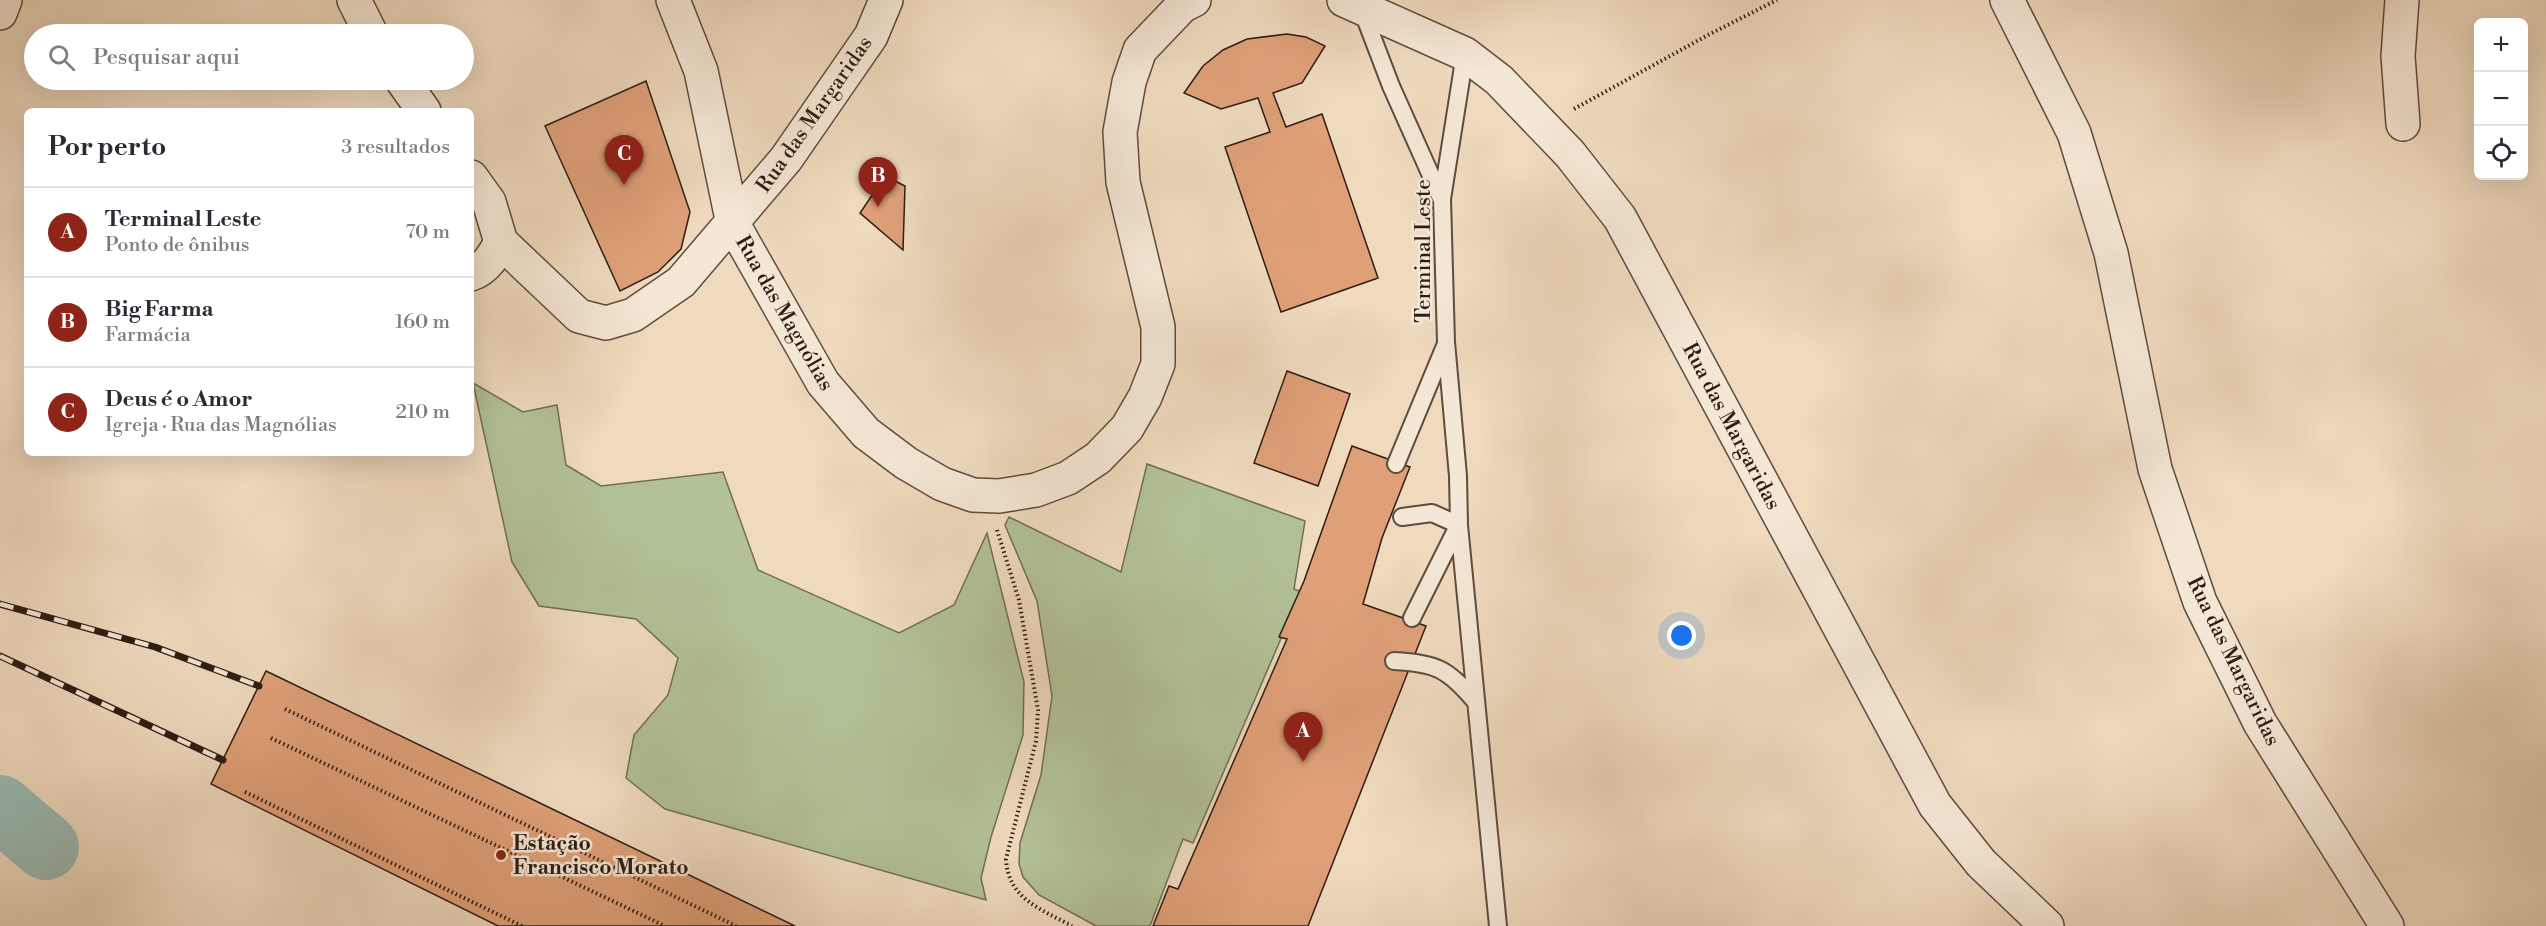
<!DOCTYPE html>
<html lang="pt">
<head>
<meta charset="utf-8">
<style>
  :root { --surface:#fff; --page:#f2f2f3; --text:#2b2b33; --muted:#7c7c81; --line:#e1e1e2; --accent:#8f2418 }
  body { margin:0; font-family:"Libre Bodoni",serif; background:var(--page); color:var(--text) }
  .controls { position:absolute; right:18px; top:18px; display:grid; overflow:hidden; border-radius:9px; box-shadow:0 6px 24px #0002 }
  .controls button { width:54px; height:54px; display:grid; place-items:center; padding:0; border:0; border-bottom:2px solid var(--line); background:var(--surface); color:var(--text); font:30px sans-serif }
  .you { position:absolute; left:1682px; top:636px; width:21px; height:21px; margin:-15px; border:4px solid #fff; border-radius:50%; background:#1a73e8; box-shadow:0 0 0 9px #1a73e833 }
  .badge { display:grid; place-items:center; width:39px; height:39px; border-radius:50%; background:var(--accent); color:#fff; font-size:20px; font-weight:700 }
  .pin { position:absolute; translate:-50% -50px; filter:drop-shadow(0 2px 3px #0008) }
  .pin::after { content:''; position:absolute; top:32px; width:21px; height:18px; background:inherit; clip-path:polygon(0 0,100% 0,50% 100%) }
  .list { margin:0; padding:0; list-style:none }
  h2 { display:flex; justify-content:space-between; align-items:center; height:78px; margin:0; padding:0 24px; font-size:26px }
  h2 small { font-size:20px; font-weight:400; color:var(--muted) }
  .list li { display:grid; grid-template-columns:39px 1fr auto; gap:18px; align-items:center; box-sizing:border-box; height:90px; padding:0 24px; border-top:2px solid var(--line) }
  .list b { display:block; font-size:22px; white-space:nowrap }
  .list p { margin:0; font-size:20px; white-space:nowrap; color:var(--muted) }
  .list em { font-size:20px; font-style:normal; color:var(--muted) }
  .icon { flex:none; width:33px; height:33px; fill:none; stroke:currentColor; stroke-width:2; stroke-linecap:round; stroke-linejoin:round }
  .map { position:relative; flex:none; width:2546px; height:926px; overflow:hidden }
  .search { position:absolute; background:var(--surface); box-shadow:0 6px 24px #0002; left:24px; top:24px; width:450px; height:66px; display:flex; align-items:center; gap:15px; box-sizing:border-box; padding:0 21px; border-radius:33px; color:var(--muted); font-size:22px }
  .panel { position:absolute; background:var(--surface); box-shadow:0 6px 24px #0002; left:24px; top:108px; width:450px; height:348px; border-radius:9px }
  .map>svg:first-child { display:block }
  .green { fill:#b2c196; stroke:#706e55; stroke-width:1.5 }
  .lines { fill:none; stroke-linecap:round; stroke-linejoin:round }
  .river { stroke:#9abab3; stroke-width:66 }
  .building { fill:#dfa078; stroke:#2e1c14; stroke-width:1.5 }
  .lane-casing { stroke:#5e4c3e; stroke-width:20 }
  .street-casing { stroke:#5e4c3e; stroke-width:36 }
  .path { stroke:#2e1c14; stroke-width:4; stroke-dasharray:1.5 3; stroke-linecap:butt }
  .lane { stroke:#f5e7d5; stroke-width:16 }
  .street { stroke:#f5e7d5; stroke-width:33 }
  .rail-casing { stroke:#2e1c14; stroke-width:7 }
  .rail { stroke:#f5e7d5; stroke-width:4.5; stroke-dasharray:14; stroke-linecap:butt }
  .poi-dot { fill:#8f2418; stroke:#f5e7d5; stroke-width:2 }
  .labels { text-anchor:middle; stroke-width:5; stroke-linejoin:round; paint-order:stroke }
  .street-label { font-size:21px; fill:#2e1c14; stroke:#f5e7d5 }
  .poi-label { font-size:21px; font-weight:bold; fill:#2e1c14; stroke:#f5e7d5; text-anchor:start }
</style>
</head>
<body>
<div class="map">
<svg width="2546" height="926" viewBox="0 0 2546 926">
  <rect width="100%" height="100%" fill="#efdabe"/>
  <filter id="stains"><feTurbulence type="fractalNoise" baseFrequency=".00333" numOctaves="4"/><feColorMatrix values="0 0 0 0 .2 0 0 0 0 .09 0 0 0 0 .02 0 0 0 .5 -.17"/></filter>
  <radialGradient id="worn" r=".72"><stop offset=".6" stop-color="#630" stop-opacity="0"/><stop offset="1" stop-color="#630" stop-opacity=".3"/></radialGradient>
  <path class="green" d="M 473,383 L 523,412 L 557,405 L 566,465 L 601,486 L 723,472 L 758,570 L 899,633 L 954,605 L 987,533 L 1024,682 L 1023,735 L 991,837 L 981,878 L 986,900 L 665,809 L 626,778 L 634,735 L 668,695 L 678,658 L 636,619 L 539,606 L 512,562 Z
    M 1147,464 L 1305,521 L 1294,589 L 1301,592 L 1193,843 L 1183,839 L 1150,926 L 1096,926 L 1039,895 L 1023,877 L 1019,864 L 1020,843 L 1041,775 L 1052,696 L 1037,601 L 1005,525 L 1009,517 L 1121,572 Z"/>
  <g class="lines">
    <path class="river" d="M 0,808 L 46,847"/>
  </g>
  <path class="building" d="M 1287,34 L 1306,37 L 1325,46 L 1302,83 L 1273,93 L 1286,127 L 1322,114 L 1378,278 L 1281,312 L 1225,147 L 1270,132 L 1258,98 L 1221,109 L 1184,93 L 1203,66 L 1223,50 L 1247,39 Z
    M 646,81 L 690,212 L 681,249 L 658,272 L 620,291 L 545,126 Z
    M 885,176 L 905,186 L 903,250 L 860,213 Z
    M 1287,371 L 1350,394 L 1318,486 L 1254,463 Z
    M 1352,446 L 1410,467 L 1382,538 L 1363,604 L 1426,626 L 1308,926 L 1153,926 L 1169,886 L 1178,889 L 1287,639 L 1279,637 L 1304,581 Z
    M 266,671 L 795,926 L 498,926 L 211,784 Z"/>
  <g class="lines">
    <g class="lane-casing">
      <path id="lane" d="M 1362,10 L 1391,86 L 1441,198
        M 1465,54 L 1442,199 L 1446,342 L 1458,476 L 1459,525 L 1498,926
        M 1396,464 L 1445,346
        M 1402,517 L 1432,513 L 1459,525
        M 1412,618 L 1458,526
        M 1394,661 C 1436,663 1448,669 1475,701"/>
    </g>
    <g class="street-casing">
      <path id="street" d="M 354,0 L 371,34
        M 673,0 L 701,71 L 733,224 L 823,383 L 866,433 L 906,463 L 942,484 L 973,495 L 999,496 L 1036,490 L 1068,478 L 1098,458 L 1127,428 L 1145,397 L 1158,364 L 1158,327 L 1123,182 L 1120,132 L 1129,82 L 1140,50 L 1182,6 L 1194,0
        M 1344,0 L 1465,54 L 1499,80 L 1570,154 L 1620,218 L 1935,805 L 1981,863 L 2047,926
        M 2007,0 L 2074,133 L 2111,253 L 2155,469 L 2200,602 L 2260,723 L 2387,926
        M 2402,0 L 2398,56 L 2403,124
        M 0,13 L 5,0
        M 402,80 L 424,111
        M 471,177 L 489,202 L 501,242 L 579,316 L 606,323 L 633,315 L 681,282 L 786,159 L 871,36 L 886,0
        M 471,274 C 486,269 494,255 501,242"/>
    </g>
    <path class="path" d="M 1574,109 L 1708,35 L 1777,0
      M 997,530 L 1019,600 L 1038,710 L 1036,741 L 1006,859 C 1008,899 1041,909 1072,926
      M 285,709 L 736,926
      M 271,738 L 665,926
      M 245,792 L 522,926"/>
    <use href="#lane" class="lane"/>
    <use href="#street" class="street"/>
    <g class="rail-casing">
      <path id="rail" d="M 0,604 L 155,647 L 259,686
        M 0,656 L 223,760"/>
    </g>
    <use href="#rail" class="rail"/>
  </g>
  <circle class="poi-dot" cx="501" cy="855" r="6"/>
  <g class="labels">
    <g class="street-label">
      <text transform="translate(814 114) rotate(-55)" y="7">Rua das Margaridas</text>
      <text transform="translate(1423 251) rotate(-90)" y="7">Terminal Leste</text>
      <text transform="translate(785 313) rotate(60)" y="7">Rua das Magnólias</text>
      <text transform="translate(1732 426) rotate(62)" y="7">Rua das Margaridas</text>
      <text transform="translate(2234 661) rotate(64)" y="7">Rua das Margaridas</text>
    </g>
    <g class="poi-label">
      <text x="513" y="850">Estação<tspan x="513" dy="24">Francisco Morato</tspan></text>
    </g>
  </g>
  <rect width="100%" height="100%" filter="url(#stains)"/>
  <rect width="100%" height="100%" fill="url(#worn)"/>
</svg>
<div class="controls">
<button>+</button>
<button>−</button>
<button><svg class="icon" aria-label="locate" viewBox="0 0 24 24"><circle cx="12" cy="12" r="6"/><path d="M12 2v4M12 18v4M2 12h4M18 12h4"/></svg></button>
</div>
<div class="you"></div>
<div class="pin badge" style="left:1303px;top:762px">A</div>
<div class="pin badge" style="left:878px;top:207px">B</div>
<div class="pin badge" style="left:624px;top:185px">C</div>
<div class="search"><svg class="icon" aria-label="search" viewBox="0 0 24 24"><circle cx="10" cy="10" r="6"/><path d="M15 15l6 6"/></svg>Pesquisar aqui</div>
<section class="panel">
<h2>Por perto<small>3 resultados</small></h2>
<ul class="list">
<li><span class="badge">A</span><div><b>Terminal Leste</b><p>Ponto de ônibus</p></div><em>70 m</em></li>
<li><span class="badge">B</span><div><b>Big Farma</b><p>Farmácia</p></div><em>160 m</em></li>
<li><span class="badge">C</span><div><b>Deus é o Amor</b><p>Igreja · Rua das Magnólias</p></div><em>210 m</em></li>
</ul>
</section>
</div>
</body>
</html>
